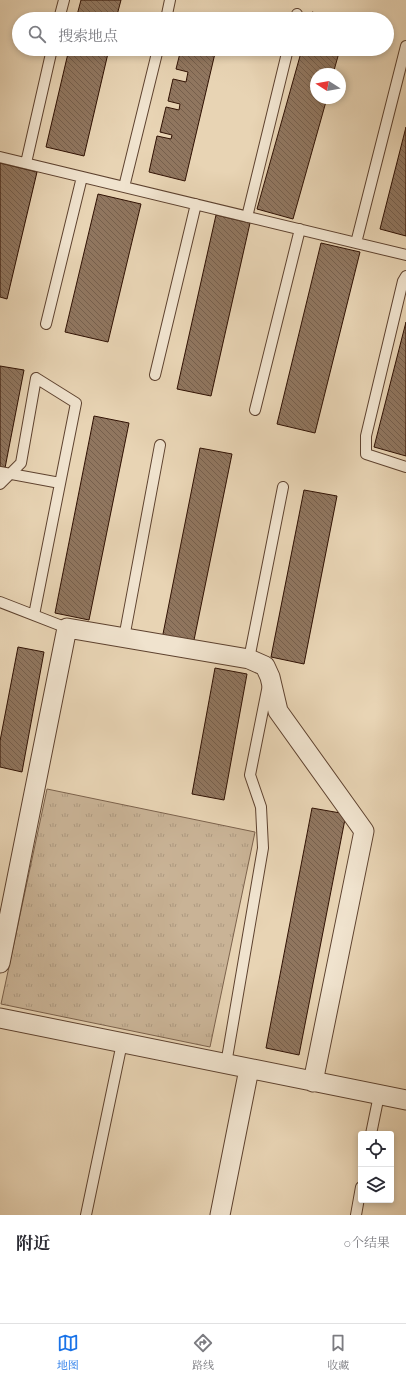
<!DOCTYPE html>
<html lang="zh">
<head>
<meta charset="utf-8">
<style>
  :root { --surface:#fff; --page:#f7f7f7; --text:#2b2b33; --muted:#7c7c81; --line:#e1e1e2; --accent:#1a73e8 }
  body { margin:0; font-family:"IM FELL French Canon","Noto Serif SC",serif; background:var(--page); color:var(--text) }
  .controls { position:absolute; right:12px; bottom:12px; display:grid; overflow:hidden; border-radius:4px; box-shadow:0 2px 6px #0003 }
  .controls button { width:36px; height:36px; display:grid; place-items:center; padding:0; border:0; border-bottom:1px solid var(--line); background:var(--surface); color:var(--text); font:20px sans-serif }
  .compass { position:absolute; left:310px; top:68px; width:36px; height:36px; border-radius:50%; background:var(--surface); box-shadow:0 2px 6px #0003; rotate:281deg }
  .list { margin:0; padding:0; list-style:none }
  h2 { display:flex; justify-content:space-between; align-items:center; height:52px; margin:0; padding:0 16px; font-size:17px }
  h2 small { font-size:13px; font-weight:400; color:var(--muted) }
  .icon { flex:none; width:22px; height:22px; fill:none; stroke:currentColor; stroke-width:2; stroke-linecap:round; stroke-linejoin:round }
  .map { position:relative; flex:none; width:406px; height:1215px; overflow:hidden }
  .search { position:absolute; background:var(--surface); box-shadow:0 2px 6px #0003; left:12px; right:12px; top:12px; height:44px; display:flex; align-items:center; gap:10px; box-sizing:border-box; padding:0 14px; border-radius:22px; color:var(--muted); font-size:15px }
  .sheet { height:108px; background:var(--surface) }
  nav { display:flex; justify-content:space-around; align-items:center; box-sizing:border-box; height:56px; border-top:1px solid var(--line); background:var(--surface); font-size:11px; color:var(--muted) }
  nav a { display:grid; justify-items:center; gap:2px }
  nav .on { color:var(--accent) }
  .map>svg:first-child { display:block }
  .park { fill:url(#park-tufts); stroke:#7c624c }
  .building { fill:url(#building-back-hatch); stroke:#301103 }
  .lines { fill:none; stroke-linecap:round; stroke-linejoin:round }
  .service-casing { stroke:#5e422f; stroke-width:12 }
  .minor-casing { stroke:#5e422f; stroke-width:21 }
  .service { stroke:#f0e3ce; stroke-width:10 }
  .minor { stroke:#f0e3ce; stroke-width:19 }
</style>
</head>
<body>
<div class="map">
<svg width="406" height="1215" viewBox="0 0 406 1215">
  <defs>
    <pattern id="park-tufts" width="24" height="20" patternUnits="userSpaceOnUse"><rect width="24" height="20" fill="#c9b396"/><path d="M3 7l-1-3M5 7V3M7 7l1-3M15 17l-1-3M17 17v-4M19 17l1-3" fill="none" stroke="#ad9980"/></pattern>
    <pattern id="building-back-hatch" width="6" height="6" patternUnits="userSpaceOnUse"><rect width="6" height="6" fill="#90765f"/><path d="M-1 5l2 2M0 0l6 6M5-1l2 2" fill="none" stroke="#765f4c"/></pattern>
  </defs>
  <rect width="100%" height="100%" fill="#e8d4b4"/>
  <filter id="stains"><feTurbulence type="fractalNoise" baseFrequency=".005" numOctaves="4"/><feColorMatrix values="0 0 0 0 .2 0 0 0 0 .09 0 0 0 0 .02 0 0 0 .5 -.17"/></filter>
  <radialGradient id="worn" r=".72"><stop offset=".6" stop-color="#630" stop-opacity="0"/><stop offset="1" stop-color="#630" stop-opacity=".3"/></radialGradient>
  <path class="park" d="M 47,789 L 255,832 L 210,1047 L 1,1004 Z"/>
  <path class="building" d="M 81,0 L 121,0 L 116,19 L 76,19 Z
    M 312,12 L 336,19 L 310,19 Z
    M 190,13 L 213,19 L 189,19 Z
    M 69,49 L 109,49 L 84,156 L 46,147 Z
    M 181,49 L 216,49 L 185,181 L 149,172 L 157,136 L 171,139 L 172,135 L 160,132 L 166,107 L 179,110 L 180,104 L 168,101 L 173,79 L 186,82 L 188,72 L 176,69 Z
    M 302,49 L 340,49 L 333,74 L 316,74 L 316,98 L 327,98 L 293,219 L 257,209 Z
    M 406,127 L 406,236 L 380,229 Z
    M 0,163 L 37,172 L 7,299 L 0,297 Z
    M 98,194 L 141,204 L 108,342 L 65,332 Z
    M 216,215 L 250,223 L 211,396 L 177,389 Z
    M 321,243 L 360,252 L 315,433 L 277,424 Z
    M 406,322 L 406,456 L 374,447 Z
    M 0,366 L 24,370 L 5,468 L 0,467 Z
    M 94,416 L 129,423 L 89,620 L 55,613 Z
    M 200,448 L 232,454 L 193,645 L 162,639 Z
    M 304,490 L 337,496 L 304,664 L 271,657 Z
    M 18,647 L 44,652 L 22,772 L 0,767 L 0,741 Z
    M 215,668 L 247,674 L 224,800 L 192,794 Z
    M 312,808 L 346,814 L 299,1055 L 266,1048 Z"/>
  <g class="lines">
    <g class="service-casing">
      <path id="service" d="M 59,19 L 64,0
        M 166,19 L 170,0
        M 296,19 L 297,14
        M 0,157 L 406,255
        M 26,163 L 52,49
        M 124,187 L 158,49
        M 247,217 L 288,49
        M 356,243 L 406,46
        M 406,276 L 403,281 L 366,436 L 366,454 L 406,467
        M 46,324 L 82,177
        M 155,375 L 196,204
        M 255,410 L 300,229
        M 0,472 L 60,483
        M 0,484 L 21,463 L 36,378 L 76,403 L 34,615
        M 0,602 L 67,628
        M 124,638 L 160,445
        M 249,659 L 283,487
        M 226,1064 L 263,848 L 261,807 L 250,775 L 268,685
        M 371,1134 L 379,1095
        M 86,1215 L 122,1043
        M 356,1215 L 361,1187"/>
    </g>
    <g class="minor-casing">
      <path id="minor" d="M 0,963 L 67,628 L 249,659 L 265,666 L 270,677 L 278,711 L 364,831 L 313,1082
        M 0,1018 L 406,1100
        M 220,1215 L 249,1069"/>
    </g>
    <use href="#service" class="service"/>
    <use href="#minor" class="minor"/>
  </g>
  <rect width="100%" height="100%" filter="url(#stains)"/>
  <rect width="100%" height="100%" fill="url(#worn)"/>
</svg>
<div class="controls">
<button><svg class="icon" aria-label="locate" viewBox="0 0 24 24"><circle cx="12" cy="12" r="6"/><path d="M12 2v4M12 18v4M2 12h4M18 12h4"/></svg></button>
<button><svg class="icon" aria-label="layers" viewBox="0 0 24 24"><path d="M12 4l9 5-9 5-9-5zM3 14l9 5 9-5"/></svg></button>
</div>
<svg class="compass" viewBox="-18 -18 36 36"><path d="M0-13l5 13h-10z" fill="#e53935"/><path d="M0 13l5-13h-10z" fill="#7c7c81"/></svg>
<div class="search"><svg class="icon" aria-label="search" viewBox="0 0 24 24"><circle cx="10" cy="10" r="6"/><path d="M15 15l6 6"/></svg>搜索地点</div>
</div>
<section class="sheet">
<h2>附近<small>0个结果</small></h2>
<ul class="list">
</ul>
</section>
<nav>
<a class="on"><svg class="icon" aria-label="map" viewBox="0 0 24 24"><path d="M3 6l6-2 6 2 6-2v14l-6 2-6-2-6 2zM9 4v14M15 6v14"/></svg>地图</a>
<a><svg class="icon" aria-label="directions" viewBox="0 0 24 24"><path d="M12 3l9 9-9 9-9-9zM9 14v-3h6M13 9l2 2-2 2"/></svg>路线</a>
<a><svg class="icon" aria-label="saved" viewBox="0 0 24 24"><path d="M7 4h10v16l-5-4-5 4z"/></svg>收藏</a>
</nav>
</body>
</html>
